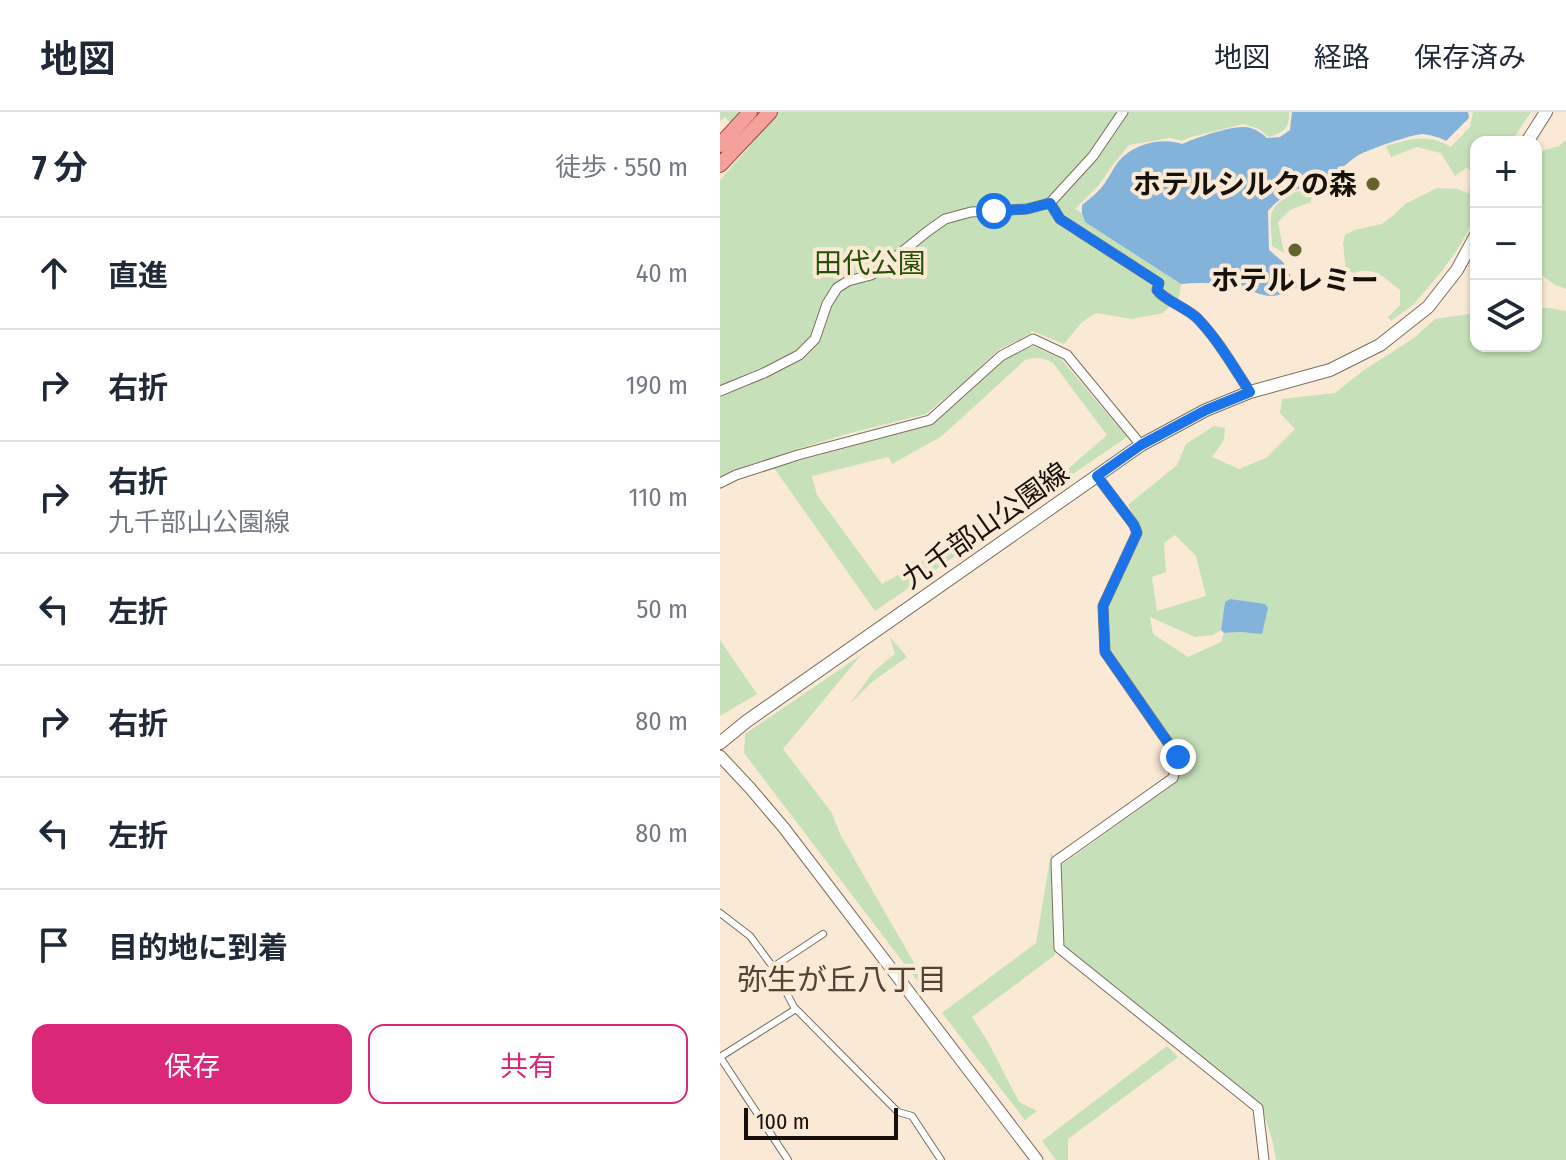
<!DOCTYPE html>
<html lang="ja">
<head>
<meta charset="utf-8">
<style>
  :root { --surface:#fff; --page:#f2f2f3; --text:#1f2937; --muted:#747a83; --line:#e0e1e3; --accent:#db2777 }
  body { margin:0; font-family:"Fira Sans Condensed","Noto Sans JP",sans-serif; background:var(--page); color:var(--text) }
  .controls { position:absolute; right:24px; top:24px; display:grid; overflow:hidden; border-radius:16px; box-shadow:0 2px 6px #0004 }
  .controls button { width:72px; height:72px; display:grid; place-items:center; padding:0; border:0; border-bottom:2px solid var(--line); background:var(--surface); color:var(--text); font:40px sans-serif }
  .scale { position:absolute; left:24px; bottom:20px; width:154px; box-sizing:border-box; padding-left:8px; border:4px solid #16110a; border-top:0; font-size:22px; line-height:28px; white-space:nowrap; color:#16110a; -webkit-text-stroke:6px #fae9d4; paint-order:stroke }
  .stop { position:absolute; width:24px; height:24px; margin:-18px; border:6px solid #1a73e8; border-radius:50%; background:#fff }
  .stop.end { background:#1a73e8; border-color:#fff; box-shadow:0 2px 8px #0008 }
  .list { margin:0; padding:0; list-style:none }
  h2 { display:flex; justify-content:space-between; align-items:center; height:104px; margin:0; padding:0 32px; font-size:34px }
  h2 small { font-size:26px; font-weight:400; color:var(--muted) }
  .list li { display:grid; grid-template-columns:52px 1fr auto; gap:24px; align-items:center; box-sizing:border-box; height:112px; padding:0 32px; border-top:2px solid var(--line) }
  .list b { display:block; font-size:30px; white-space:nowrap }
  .list p { margin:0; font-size:26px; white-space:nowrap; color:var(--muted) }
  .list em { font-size:26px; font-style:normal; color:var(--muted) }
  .actions { display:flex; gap:16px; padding:24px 32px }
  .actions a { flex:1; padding:18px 0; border:2px solid var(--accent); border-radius:16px; text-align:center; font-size:28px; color:var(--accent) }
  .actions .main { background:var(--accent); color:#fff }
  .icon { flex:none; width:44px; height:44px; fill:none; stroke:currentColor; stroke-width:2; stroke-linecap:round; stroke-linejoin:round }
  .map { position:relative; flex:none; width:846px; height:1048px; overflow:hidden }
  header { display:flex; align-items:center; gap:48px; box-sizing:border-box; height:112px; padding:0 40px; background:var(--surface); border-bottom:2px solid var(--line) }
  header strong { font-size:38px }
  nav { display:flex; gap:44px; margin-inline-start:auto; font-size:28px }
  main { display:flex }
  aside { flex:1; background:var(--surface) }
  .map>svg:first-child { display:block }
  .green { fill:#c6e1b9; fill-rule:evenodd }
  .water { fill:#83b2db }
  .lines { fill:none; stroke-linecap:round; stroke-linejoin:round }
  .pedestrian-casing { stroke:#7c6e5c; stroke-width:8 }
  .minor-casing { stroke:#7c6e5c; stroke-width:11 }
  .tertiary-casing { stroke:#7c6e5c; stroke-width:13 }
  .secondary-casing { stroke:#7c6e5c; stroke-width:14 }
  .primary-casing { stroke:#a2463e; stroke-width:16 }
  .pedestrian { stroke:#fff; stroke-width:6 }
  .minor { stroke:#fff; stroke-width:9 }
  .tertiary { stroke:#fff; stroke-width:11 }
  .secondary { stroke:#fff; stroke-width:12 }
  .primary { stroke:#f4a19c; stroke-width:14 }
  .route { stroke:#1a73e8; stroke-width:10 }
  .poi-dot { fill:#64622f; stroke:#fae9d4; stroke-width:3 }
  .labels { text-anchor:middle; stroke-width:8; stroke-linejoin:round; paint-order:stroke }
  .poi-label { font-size:28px; font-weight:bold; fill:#16110a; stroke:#fae9d4; text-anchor:end }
  .park-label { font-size:28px; fill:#274f07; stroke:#fae9d4 }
  .street-label { font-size:28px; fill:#16110a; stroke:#fae9d4 }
  .neighbourhood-label { font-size:30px; fill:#514433; stroke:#fae9d4 }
</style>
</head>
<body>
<header>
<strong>地図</strong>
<nav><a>地図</a><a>経路</a><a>保存済み</a></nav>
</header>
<main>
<aside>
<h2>7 分<small>徒歩 · 550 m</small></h2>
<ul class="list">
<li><svg class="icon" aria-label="ahead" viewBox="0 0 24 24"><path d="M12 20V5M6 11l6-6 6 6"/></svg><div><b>直進</b></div><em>40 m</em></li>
<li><svg class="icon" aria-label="right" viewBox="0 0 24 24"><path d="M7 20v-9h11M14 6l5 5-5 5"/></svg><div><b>右折</b></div><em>190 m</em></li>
<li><svg class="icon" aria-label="right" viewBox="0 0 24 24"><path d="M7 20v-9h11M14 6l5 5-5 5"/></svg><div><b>右折</b><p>九千部山公園線</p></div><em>110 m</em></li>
<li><svg class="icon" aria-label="left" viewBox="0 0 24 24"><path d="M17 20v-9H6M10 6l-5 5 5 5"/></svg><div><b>左折</b></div><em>50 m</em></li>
<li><svg class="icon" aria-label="right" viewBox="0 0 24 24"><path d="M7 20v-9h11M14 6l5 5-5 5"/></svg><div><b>右折</b></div><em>80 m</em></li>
<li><svg class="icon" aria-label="left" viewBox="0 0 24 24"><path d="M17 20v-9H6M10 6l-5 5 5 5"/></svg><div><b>左折</b></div><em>80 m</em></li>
<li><svg class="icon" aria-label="arrive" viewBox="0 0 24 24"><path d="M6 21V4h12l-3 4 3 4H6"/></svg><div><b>目的地に到着</b></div></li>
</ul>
<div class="actions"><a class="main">保存</a><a>共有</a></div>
</aside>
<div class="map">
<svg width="846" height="1048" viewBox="0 0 846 1048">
  <rect width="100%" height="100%" fill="#fae9d4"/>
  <path class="green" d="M 0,0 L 569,0 C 570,16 563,21 549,25 L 539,17 L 523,12 L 471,25 L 462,29 L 450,26 L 409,33 L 392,54 L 379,73 L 355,97 L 362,101 L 365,110 L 461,172 L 459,185 L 443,201 L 412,207 L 376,201 L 362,210 L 344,232 L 312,219 L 310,222 L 278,238 L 249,266 L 206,302 L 134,320 L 74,338 L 15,359 L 0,366 L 0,68 L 30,34 L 5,5 L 0,9 Z
    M 753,0 L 811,0 L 791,30 L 756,30 L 756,66 L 747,55 L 735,64 L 721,41 L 697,35 L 671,45 L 666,34 C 691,27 707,21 731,35 L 750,15 Z
    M 846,28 L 846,177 L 835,173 L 816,159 L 816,41 L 839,34 Z
    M 756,69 L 756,101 L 741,132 L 722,159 L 694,192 L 671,209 L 668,205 L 680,193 L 680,178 C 663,165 655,154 633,161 L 626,157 L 623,132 L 625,123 L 634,118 L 662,112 L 675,102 L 685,92 L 717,76 L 737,77 L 748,81 Z
    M 593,75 L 591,90 L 570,98 L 558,110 L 564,141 L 552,134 C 552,124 549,109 552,100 C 558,86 580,77 593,75 Z
    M 816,196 L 829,196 L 846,199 L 846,1048 L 556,1048 L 553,1031 L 541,992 L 344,835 L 340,754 L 457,670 L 462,645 L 389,541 L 388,494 L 423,422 L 408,393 L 457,353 L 466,332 L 494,314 L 505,316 L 504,328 L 492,345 L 519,357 L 546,346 L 575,317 L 560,301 L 562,287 L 615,281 L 644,258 L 694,226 L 715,207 L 756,201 L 756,234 L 816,234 ZM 455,423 L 476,444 L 486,484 L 437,499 L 432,465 L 446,460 L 444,431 ZM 505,490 L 542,522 L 520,520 L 504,521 L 501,530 L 468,545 L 433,522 L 430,505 L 475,525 L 493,523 L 501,518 Z
    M 313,234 L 341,247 L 407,325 L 303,396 L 387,323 L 333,251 C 323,245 316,245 305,248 L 222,324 L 172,352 L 168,345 L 92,364 L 97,383 L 162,472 L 281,405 L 285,410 L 155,499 L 54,356 L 213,312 L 284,246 Z
    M 170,525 L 187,545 L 152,570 L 130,592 L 153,560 L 175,542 Z
    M 0,528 L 37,582 L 0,604 Z
    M 141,543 L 63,637 L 112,701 L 120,722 L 209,877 L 205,879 L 24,641 L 25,622 Z
    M 331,741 L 334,745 L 335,843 L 252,905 L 267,928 L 299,990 L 317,999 L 305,1008 L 222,901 L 316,831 Z
    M 447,934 L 458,945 L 348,1027 L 348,1048 L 336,1048 L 322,1029 Z"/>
  <path class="water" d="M 572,0 L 748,0 L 749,6 L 726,29 C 720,25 709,23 703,22 C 692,22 647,38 637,44 C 627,51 618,60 607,65 C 583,76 566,78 548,99 L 549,138 L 563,150 L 577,175 C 569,178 560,184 552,184 C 541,184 531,178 520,175 C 501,171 480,170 461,172 L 365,110 L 362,101 L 362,93 C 368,88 375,83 381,76 C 388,68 392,58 398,50 C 413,32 441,25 462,32 C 475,26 511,14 524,15 C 533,15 540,20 547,26 L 560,25 L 570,18 Z
    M 510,487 L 545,492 L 548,496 L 542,522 L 520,520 L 504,521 L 501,518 L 505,490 Z"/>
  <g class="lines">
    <g class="pedestrian-casing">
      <path id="pedestrian" d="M 0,801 L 30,824 L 53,855 L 74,895 L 178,1000 L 192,1004 L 221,1048
        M 53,855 L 103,822
        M 0,945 L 68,1048
        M 0,945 L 76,897"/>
    </g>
    <g class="minor-casing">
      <path id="minor" d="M 330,91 L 340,107 L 439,171 L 437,178 C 445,189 466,195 478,207 C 499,229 514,256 530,280
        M 0,279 L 44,261 L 79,243 L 95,227 L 107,192 L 117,176 L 128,169 L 151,163 L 162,156 L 208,119 L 225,107 L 251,100 L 307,97 L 330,91 L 373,44 L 403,0
        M 377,364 L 414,413 L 417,421 L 383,494 L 385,540 L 458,645 L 453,666 L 336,749 L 339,836 L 538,996 L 544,1048
        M 0,371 L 16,363 L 78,343 L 210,308 L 281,244 L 313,227 L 347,243 L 421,333"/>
    </g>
    <g class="tertiary-casing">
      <path id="tertiary" d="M 0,644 L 30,676 L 64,716 L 317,1048"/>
    </g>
    <g class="secondary-casing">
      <path id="secondary" d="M 807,30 L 826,0
        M 0,631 L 27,609 L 421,333 L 486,298 L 530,280 L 610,258 L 660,233 L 708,195 L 737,158 L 756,123"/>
    </g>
    <g class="primary-casing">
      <path id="primary" d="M 0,33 L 30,0
        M 0,53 L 50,0"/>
    </g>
    <use href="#pedestrian" class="pedestrian"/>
    <use href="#minor" class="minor"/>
    <use href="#tertiary" class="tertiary"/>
    <use href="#secondary" class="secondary"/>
    <use href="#primary" class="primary"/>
  </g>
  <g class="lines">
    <path class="route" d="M 274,99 L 307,97 L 330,91 L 340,107 L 439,171 L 437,178 C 445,189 466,195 478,207 C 499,229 514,256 530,280 L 486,298 L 421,333 L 377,364 L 414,413 L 417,421 L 383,494 L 385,540 L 458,645"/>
  </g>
  <g class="poi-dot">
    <circle cx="653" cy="72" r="8"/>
    <circle cx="575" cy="138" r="8"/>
  </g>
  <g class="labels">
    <g class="poi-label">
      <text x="637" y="82">ホテルシルクの森</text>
      <text x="575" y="178" text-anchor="middle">ホテルレミー</text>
    </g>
    <g class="park-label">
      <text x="150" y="161">田代公園</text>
    </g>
    <g class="street-label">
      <text transform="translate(265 413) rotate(-35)" y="10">九千部山公園線</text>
    </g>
    <g class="neighbourhood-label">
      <text x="122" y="878">弥生が丘八丁目</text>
    </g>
  </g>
</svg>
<div class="controls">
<button>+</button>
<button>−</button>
<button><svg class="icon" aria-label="layers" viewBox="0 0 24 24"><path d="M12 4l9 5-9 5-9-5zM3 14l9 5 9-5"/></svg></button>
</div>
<div class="scale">100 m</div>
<div class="stop" style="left:274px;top:99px"></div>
<div class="stop end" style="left:458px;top:645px"></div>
</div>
</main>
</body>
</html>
